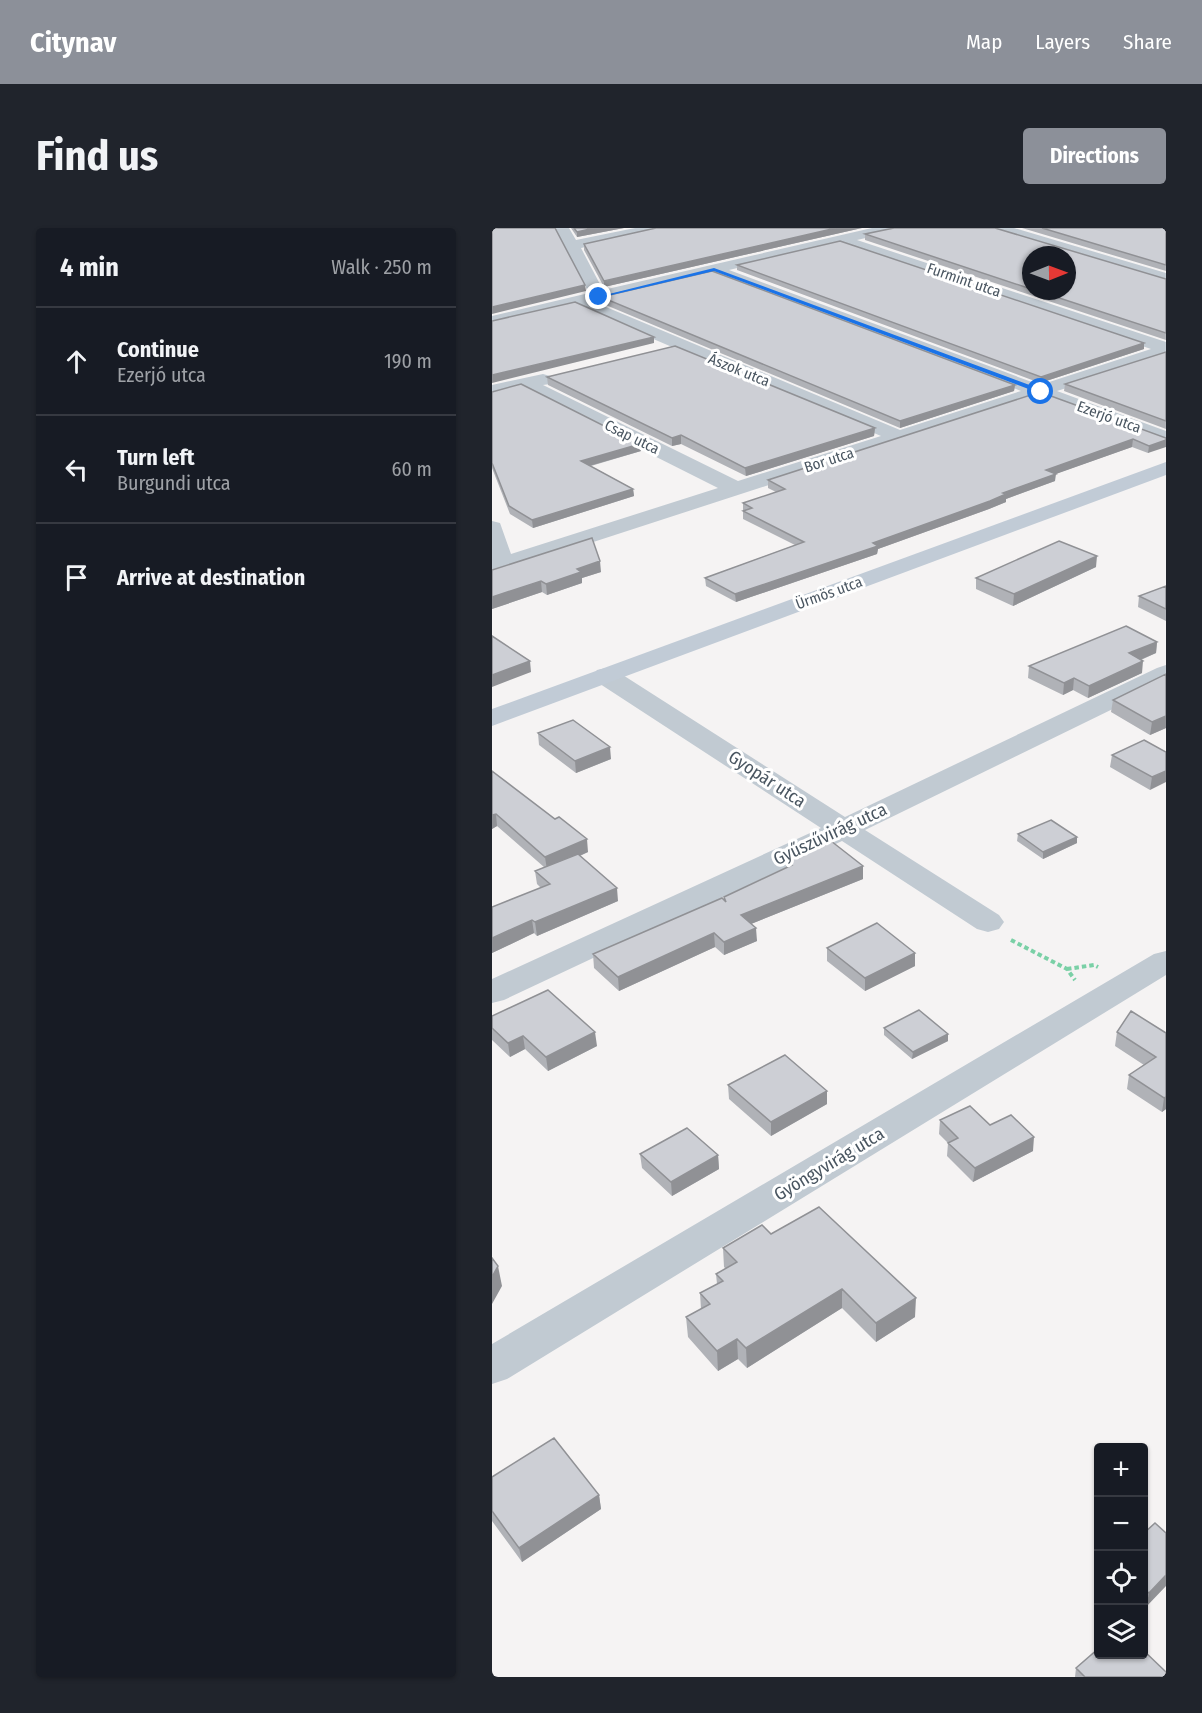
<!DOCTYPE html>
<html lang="en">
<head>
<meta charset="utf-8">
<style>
  :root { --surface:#171b24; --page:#20242c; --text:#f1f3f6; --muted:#9ea1a6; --line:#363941; --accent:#8c9099 }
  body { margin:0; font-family:"Fira Sans Condensed",sans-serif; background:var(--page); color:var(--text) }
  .controls { position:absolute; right:18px; bottom:18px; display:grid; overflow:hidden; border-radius:6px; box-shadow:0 2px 4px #0004 }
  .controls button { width:54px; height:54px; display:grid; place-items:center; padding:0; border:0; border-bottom:2px solid var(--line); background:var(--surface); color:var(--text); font:30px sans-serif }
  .compass { position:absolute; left:530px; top:18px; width:54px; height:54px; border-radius:50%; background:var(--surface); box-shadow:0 2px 4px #0004; rotate:89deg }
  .stop { position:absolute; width:18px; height:18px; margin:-14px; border:4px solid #1a73e8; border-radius:50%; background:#fff }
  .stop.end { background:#1a73e8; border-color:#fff; box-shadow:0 2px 6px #0008 }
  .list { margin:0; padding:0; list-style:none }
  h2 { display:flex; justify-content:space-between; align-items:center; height:78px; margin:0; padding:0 24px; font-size:26px }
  h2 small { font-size:20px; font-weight:400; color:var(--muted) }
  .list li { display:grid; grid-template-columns:39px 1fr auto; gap:18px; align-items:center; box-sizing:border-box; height:108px; padding:0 24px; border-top:2px solid var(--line) }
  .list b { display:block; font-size:22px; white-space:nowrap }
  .list p { margin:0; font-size:20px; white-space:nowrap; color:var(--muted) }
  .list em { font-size:20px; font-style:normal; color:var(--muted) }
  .icon { flex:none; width:33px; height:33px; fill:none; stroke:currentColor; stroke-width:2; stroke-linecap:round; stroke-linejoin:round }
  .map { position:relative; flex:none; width:674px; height:1449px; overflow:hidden; border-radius:6px }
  header { display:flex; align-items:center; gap:36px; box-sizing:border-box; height:84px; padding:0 30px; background:var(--accent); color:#fff }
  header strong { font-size:28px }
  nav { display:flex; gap:33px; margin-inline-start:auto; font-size:21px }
  .intro { display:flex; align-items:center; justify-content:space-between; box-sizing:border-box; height:144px; padding:0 36px }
  h1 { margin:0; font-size:42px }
  .button { padding:15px 27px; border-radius:6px; background:var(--accent); color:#fff; font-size:21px; font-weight:700 }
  main { display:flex; gap:36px; padding:0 36px }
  aside { flex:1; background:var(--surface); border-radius:6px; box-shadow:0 2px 4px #0004 }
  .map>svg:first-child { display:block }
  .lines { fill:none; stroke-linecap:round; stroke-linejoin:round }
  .path { stroke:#7ad0a6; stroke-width:4; stroke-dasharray:4.5 3; stroke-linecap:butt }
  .street { fill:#c1cad2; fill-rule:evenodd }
  .secondary { fill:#c1cbd6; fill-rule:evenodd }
  .wall { fill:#b0b2b7; fill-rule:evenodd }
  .shaded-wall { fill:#909195 }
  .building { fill:#cdcfd5; stroke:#909195; stroke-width:1.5 }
  .route { fill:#1a73e8 }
  .labels { text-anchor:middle; stroke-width:6; stroke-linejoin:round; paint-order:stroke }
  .far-street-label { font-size:15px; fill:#4a5661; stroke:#fff }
  .street-label { font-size:18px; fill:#4a5661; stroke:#fff }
</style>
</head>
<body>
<header>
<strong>Citynav</strong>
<nav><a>Map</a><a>Layers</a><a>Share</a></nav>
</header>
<div class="intro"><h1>Find us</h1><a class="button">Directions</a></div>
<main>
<aside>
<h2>4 min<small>Walk · 250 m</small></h2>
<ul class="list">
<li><svg class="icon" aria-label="ahead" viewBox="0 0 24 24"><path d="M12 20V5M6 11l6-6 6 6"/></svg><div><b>Continue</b><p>Ezerjó utca</p></div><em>190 m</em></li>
<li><svg class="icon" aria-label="left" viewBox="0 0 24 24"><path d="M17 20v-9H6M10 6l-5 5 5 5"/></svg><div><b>Turn left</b><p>Burgundi utca</p></div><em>60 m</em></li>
<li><svg class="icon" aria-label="arrive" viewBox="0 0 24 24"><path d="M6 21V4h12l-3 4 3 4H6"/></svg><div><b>Arrive at destination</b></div></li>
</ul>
</aside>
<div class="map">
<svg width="674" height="1449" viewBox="0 0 674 1449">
  <rect width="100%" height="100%" fill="#f5f3f3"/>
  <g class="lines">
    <path class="path" d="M 519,712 L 575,741 L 583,752
      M 575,741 L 602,737 L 606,739"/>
    <path class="street" d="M 63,0 L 77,0 L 84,12 L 143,0 L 171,0 L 164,4 L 89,20 L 111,62 L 380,0 L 406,0 L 404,3 L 365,12 L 674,114 L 674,128 L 565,163 L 674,203 L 674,216 L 547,169 L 0,347 L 0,293 L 8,295 L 19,326 L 226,260 L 31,162 L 0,169 L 0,157 L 51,146 L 58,148 L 60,152 L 58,156 L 51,157 L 246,253 L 389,208 L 84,78 L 0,98 L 0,88 L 97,65 ZM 348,16 L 659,121 L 548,157 L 237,42 ZM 220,46 L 529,163 L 408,202 L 102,74 Z
      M 499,0 L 522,0 L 674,45 L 674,55 L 501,3 Z
      M 674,437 L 674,455 L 373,602 L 507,687 L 512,694 L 507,701 L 496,704 L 485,701 L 350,613 L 12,772 L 0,775 L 0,751 L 329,600 L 105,454 L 101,448 L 105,442 L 114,440 L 123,442 L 353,589 L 665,440 Z
      M 674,723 L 674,747 L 15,1151 L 0,1156 L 0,1116 L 662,726 Z"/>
    <path class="secondary" d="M 674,234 L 674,247 L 0,498 L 0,481 Z"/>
  </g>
  <path class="wall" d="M 79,0 L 132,0 L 85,9 Z
    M 370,0 L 112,59 L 92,22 L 92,16 Z
    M 402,0 L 503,0 L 674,51 L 674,112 L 373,12 L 373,6 ZM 539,27 L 575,27 L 575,63 L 539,63 Z
    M 530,0 L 674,0 L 674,43 Z
    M 245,37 L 652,115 L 652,121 L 548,155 L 245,42 Z
    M 109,69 L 523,157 L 522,163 L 408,200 L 109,75 Z
    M 674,124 L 674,201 L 572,163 L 573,156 Z
    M 55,149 L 383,200 L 382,208 L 254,248 L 189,216 L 180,218 L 56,157 Z
    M 0,164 L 148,216 L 149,223 L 99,238 L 141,261 L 142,268 L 41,300 L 18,286 L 0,240 Z
    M 548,164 L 674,210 L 656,225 L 640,219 L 563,246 L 563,253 L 514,271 L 514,274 L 497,281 L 386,321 L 385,326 L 244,374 L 214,358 L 213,350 L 303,317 L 251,291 L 251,275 L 284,264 L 276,260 L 276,252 Z
    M 604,339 L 521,378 L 484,361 L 484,350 Z
    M 0,342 L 109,344 L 90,350 L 90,355 L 55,367 L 50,364 L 0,381 Z
    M 674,358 L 674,393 L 646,379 L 647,368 Z
    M 665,414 L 664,425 L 649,432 L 650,445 L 596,470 L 581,462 L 571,467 L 536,450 L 537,438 Z
    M 674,446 L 674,500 L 658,507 L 619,484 L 621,472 Z
    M 46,505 L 119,531 L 84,545 L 47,517 Z
    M 674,524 L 658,562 L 618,539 L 620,527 Z
    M 0,543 L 96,624 L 88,628 L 126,673 L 45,708 L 42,705 L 0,725 L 0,679 L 49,660 L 45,656 L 43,643 L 52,639 L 5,598 L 0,601 Z
    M 526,606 L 585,609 L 585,615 L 551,631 L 525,613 Z
    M 294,632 L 371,651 L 259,696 L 265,713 L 232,727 L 223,719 L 127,763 L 102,740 L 101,726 L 232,672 L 232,669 L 294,640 Z
    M 335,720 L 423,738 L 373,763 L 335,733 Z
    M 0,788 L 105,818 L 56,843 L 33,821 L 18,829 L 0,812 Z
    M 392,800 L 456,813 L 420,831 L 392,807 Z
    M 625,804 L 674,805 L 674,881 L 670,884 L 635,861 L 637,847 L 652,837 L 623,818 Z
    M 236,857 L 335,876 L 279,908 L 237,871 Z
    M 448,892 L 498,897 L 541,923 L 481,954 L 455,928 L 456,915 L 447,906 Z
    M 148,926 L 226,927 L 227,941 L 180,968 L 150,940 Z
    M 279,1006 L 423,1089 L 384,1114 L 350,1080 L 255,1140 L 246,1131 L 226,1143 L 196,1109 L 194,1089 L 209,1081 L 208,1065 L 225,1056 L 224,1046 L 234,1041 L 232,1039 L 231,1020 Z
    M 0,1249 L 107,1267 L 109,1281 L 30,1334 L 0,1293 Z
    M 674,1305 L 654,1379 L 651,1377 L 651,1306 Z
    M 584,1440 L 674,1449 L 583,1449 Z"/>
  <path class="shaded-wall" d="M 102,0 L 132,0 L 85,9 L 85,4 Z
    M 344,0 L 370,0 L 112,59 L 112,53 Z
    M 93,57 L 94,63 L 0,86 L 0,79 Z
    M 162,109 L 162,115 L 0,155 L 0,147 Z
    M 652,115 L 652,121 L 548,155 L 549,149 Z
    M 523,157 L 522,163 L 408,200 L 408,193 Z
    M 383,200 L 382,208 L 254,248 L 253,240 Z
    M 189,207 L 189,216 L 180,218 L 180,210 Z
    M 641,211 L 640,219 L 564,246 L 563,253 L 514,271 L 514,274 L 497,281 L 386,321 L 385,326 L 244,374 L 243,366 L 381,315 L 511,265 L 554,242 Z
    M 674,212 L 674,219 L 656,225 L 657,218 Z
    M 148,216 L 149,223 L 90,240 L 89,233 Z
    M 141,261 L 142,268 L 41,300 L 40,292 Z
    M 605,328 L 604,339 L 521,378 L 522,366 Z
    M 108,333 L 109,344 L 90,350 L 90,355 L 55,367 L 54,356 L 85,341 Z
    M 49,353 L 50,364 L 0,381 L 0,369 Z
    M 665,414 L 664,425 L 636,437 L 637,425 Z
    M 38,433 L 39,444 L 0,459 L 0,447 Z
    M 651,433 L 650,445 L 596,470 L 597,458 Z
    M 582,450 L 581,462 L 571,467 L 572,455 Z
    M 674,488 L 674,500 L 658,507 L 660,494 Z
    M 118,519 L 119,531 L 84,545 L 83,533 Z
    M 674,543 L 674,554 L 658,562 L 660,549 Z
    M 4,586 L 5,598 L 0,601 L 0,587 Z
    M 585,609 L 585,615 L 551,631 L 551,624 Z
    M 95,611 L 96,624 L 55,642 L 53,629 Z
    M 371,638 L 371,651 L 249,700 L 249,687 Z
    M 125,660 L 126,673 L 45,708 L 43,694 Z
    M 40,692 L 42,705 L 0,725 L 0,710 Z
    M 264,700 L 265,713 L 232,727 L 232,714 Z
    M 222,705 L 223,719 L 127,763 L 126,749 Z
    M 423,725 L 423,738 L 373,763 L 373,750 Z
    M 103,804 L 105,818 L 56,843 L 54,829 Z
    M 456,806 L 456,813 L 420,831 L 421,824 Z
    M 31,808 L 33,821 L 18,829 L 16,815 Z
    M 335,863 L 335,876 L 279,908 L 279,894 Z
    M 674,869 L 674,881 L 670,884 L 672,870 Z
    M 542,909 L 541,923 L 481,954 L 483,940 Z
    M 226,927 L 227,941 L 180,968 L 179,954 Z
    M 6,1038 L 10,1058 L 0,1076 L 0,1049 Z
    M 350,1061 L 350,1080 L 255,1140 L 254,1120 Z
    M 424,1070 L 423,1089 L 384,1114 L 384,1095 Z
    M 245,1111 L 246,1131 L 226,1143 L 225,1123 Z
    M 107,1267 L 109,1281 L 30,1334 L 27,1320 Z
    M 674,1347 L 674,1358 L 654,1379 L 657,1365 Z"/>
  <path class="building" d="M 0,0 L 63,0 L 93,57 L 0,79 Z
    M 82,0 L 102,0 L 85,4 Z
    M 164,0 L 344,0 L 112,53 L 92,16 Z
    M 402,0 L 503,0 L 674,51 L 674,105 L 546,63 L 575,63 L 575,27 L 539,27 L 539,61 L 373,6 Z
    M 550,0 L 674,0 L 674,37 Z
    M 348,13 L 652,115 L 549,149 L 245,37 Z
    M 220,43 L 523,157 L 408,193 L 109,69 Z
    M 83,74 L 162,109 L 0,147 L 0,93 Z
    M 183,118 L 383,200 L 253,240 L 189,207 L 180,210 L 55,149 Z
    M 674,124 L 674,193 L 573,156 Z
    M 29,156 L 148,216 L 89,233 L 141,261 L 40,292 L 17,278 L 0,235 L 0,164 Z
    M 548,164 L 674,210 L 674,212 L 657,218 L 641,211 L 554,242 L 564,246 L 511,265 L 514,266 L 498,273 L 381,315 L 386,318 L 243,366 L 213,350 L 312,314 L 251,283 L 260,280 L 251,275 L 293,261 L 276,252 Z
    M 100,310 L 108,333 L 85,341 L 89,344 L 54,356 L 49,353 L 0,369 L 0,342 Z
    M 567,313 L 605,328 L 522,366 L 484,350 Z
    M 674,358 L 674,381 L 647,368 Z
    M 634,398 L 665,414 L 637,425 L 651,433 L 597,458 L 582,450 L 572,455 L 537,438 Z
    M 0,408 L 38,433 L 0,447 Z
    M 674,446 L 674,488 L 660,494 L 621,472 Z
    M 81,492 L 118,519 L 83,533 L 46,505 Z
    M 652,512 L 674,524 L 674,543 L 660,549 L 620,527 Z
    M 0,543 L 63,591 L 67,589 L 95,611 L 53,629 L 4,586 L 0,587 Z
    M 559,592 L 585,609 L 551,624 L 526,606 Z
    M 339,613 L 371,638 L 249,687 L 264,700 L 232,714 L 222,705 L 126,749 L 101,726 L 230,670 L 234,674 L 232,669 L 300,637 L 294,632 Z
    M 86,626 L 125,660 L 43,694 L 40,692 L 0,710 L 0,679 L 58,656 L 43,643 Z
    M 385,695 L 423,725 L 373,750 L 335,720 Z
    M 56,762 L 103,804 L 54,829 L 31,808 L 16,815 L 0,800 L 0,788 Z
    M 427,782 L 456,806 L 421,824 L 392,800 Z
    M 639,783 L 674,805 L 674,869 L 672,870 L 637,847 L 664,829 L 625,804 Z
    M 293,827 L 335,863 L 279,894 L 236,857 Z
    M 478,878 L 498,897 L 519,887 L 542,909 L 483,940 L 456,915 L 466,910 L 448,892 Z
    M 195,900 L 226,927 L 179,954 L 148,926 Z
    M 327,979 L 424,1070 L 384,1095 L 350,1061 L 254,1120 L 245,1111 L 225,1123 L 194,1089 L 218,1076 L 208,1065 L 231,1053 L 224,1046 L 245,1034 L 231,1020 L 270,997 L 279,1006 Z
    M 0,1030 L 6,1038 L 0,1049 Z
    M 62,1210 L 107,1267 L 27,1320 L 0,1283 L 0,1249 Z
    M 663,1295 L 674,1305 L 674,1347 L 657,1365 L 651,1360 L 651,1306 Z
    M 606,1421 L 606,1426 L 651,1426 L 651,1422 L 674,1444 L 674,1449 L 593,1449 L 584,1440 Z"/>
  <path class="route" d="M 222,40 L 551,162 L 551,164 L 547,165 L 222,43 L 107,70 L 105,69 Z"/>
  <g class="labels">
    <g class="far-street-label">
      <text transform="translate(472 52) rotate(19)" y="5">Furmint utca</text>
      <text transform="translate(247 142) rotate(22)" y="5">Ászok utca</text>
      <text transform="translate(617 189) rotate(20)" y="5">Ezerjó utca</text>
      <text transform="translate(140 209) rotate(26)" y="5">Csap utca</text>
      <text transform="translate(337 232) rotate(-18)" y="5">Bor utca</text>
      <text transform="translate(337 365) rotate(-20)" y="5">Ürmös utca</text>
    </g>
    <g class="street-label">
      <text transform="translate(275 551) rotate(33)" y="6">Gyopár utca</text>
      <text transform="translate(338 606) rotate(-25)" y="6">Gyűszűvirág utca</text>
      <text transform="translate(337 936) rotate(-31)" y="6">Gyöngyvirág utca</text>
    </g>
  </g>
</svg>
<div class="controls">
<button>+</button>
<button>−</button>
<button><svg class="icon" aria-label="locate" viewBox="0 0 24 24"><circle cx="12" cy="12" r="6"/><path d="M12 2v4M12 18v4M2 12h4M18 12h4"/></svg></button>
<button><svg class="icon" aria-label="layers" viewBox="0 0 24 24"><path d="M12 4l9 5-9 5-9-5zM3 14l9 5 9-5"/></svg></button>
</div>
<svg class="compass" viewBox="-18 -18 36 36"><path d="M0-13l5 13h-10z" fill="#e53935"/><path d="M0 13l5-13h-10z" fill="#9ea1a6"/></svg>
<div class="stop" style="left:549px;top:164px"></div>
<div class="stop end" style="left:107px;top:69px"></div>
</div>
</main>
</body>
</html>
